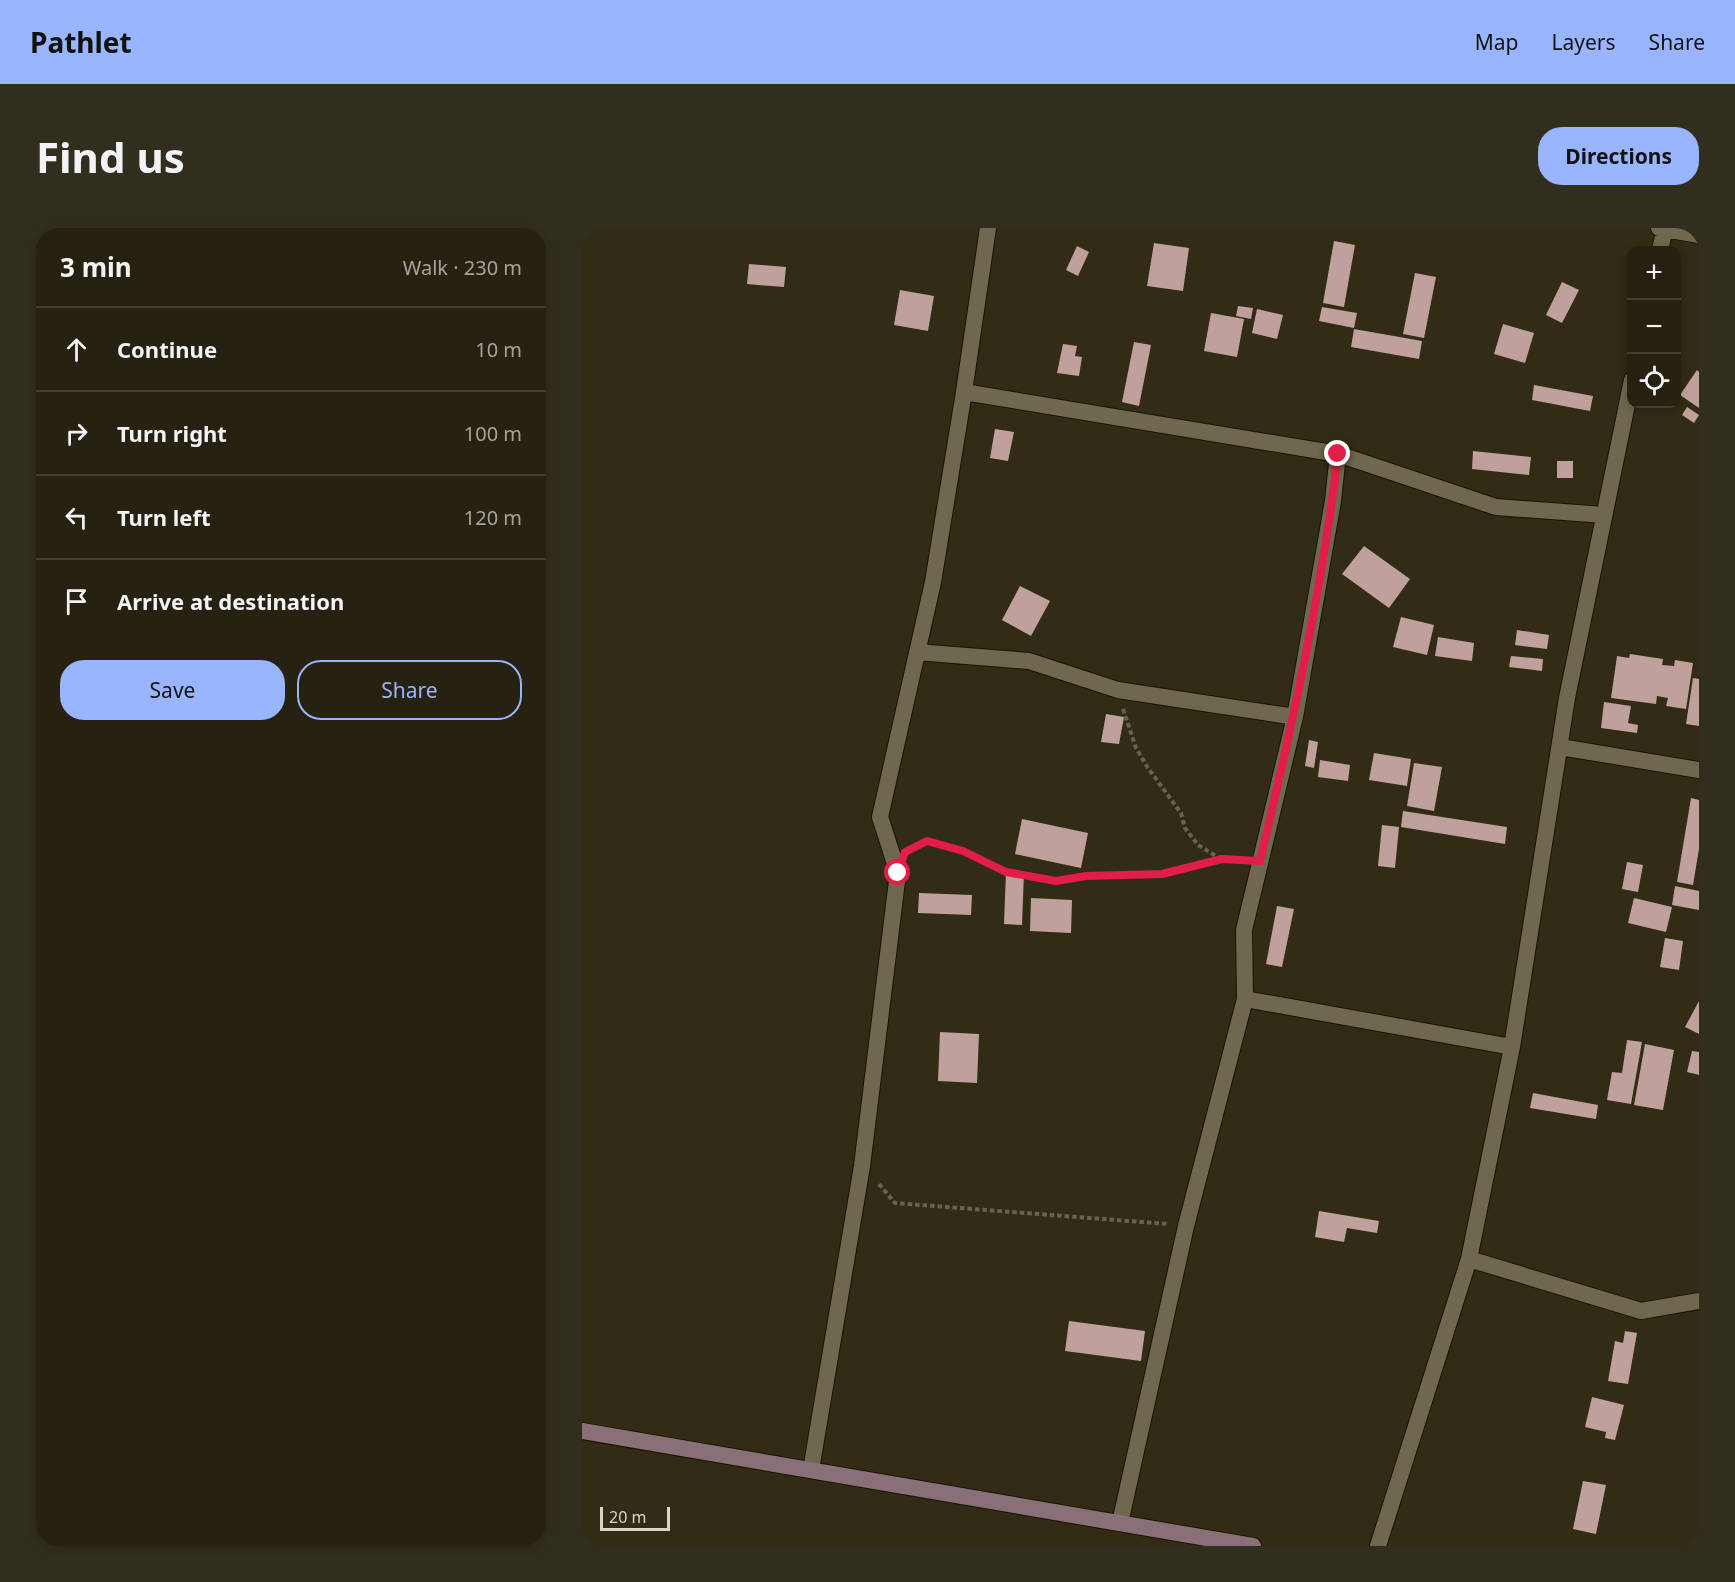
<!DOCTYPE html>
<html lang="en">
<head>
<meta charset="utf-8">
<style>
  :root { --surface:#262110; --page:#322e1e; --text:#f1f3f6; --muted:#a4a39f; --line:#423e30; --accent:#99b5fd }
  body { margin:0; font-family:"Noto Sans",sans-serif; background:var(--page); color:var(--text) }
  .controls { position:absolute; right:18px; top:18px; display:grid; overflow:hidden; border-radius:12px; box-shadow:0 3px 9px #0003 }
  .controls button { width:54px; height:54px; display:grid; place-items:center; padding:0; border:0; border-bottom:2px solid var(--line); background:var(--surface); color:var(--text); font:30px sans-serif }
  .scale { position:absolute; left:18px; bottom:15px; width:70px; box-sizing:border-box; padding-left:6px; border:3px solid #d9d5c7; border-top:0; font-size:16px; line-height:21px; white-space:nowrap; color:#d9d5c7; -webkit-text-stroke:4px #322c15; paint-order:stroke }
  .stop { position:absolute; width:18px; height:18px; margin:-14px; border:4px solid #e11d48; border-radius:50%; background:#fff }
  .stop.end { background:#e11d48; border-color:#fff; box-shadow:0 2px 6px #0008 }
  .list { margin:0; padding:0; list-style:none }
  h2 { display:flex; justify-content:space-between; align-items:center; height:78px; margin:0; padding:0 24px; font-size:26px }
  h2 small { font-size:20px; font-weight:400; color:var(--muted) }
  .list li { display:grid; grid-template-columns:39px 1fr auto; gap:18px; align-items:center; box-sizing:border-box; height:84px; padding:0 24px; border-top:2px solid var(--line) }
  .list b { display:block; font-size:22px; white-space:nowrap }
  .list em { font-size:20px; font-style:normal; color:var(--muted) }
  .actions { display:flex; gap:12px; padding:18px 24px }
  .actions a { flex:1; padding:14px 0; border:2px solid var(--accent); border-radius:24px; text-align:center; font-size:21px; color:var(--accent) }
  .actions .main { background:var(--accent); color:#111 }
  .icon { flex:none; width:33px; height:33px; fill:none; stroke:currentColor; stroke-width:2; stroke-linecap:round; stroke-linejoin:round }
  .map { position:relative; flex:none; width:1117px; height:1318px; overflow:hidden; border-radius:24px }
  header { display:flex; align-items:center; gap:36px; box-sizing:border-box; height:84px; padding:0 30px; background:var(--accent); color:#111 }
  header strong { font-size:28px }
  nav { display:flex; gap:33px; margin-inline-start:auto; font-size:21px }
  .intro { display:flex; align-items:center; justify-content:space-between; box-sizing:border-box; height:144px; padding:0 36px }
  h1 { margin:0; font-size:42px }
  .button { padding:15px 27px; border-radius:24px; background:var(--accent); color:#111; font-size:21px; font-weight:700 }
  main { display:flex; gap:36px; padding:0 36px }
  aside { flex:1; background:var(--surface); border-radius:24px; box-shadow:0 3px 9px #0003 }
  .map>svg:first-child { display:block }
  .building { fill:#c0a09d }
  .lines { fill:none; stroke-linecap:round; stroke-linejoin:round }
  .minor-casing { stroke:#1a1401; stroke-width:18 }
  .secondary-casing { stroke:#1a1401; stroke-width:18 }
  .path { stroke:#68634f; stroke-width:4; stroke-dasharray:4.5 3; stroke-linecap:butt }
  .minor { stroke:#6f684f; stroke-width:16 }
  .secondary { stroke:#886f78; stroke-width:16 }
  .route { stroke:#e11d48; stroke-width:8 }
</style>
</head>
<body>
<header>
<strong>Pathlet</strong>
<nav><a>Map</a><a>Layers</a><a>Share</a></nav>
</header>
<div class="intro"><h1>Find us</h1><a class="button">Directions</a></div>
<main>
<aside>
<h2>3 min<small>Walk · 230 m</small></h2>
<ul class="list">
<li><svg class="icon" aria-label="ahead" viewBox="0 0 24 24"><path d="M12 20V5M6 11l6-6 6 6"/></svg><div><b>Continue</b></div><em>10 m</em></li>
<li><svg class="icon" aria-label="right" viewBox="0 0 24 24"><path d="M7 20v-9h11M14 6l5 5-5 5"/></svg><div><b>Turn right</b></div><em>100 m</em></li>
<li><svg class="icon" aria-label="left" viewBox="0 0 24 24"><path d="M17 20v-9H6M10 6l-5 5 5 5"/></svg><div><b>Turn left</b></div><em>120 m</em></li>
<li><svg class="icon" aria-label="arrive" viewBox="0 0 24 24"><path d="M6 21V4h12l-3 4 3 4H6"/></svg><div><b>Arrive at destination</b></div></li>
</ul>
<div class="actions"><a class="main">Save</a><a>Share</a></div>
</aside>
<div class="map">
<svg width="1117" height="1318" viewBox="0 0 1117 1318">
  <rect width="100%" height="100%" fill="#322c15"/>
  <path class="building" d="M 752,13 L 773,17 L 762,79 L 741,75 Z
    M 572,15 L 607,20 L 601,63 L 565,58 Z
    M 495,18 L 507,24 L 496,48 L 484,42 Z
    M 167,36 L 204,39 L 202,59 L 165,56 Z
    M 833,45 L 854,49 L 842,110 L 821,106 Z
    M 980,54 L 997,62 L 980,95 L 964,87 Z
    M 318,62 L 352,68 L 346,103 L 312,97 Z
    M 656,78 L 671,80 L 669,91 L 654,88 Z
    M 740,79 L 775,85 L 772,100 L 737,93 Z
    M 675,81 L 701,87 L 695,111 L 670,105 Z
    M 629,85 L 662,91 L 655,129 L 622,123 Z
    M 921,96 L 952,105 L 943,135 L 912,126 Z
    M 772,101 L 840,113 L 837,131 L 769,119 Z
    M 552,114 L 569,117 L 557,178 L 540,174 Z
    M 481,116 L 495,118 L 493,128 L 500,129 L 497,148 L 475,145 Z
    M 1115,142 L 1117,144 L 1117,180 L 1098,167 Z
    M 952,157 L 1011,168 L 1008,183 L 950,172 Z
    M 1105,179 L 1117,187 L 1112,195 L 1100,187 Z
    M 413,201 L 432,204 L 426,233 L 408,230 Z
    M 891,223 L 949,229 L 947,247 L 890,241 Z
    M 975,233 L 991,233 L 991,250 L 975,250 Z
    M 782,318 L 828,351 L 807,380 L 760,346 Z
    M 438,358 L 468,373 L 449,408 L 420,392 Z
    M 819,389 L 852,397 L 845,427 L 811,419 Z
    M 935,402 L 967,407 L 965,421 L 933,417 Z
    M 856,409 L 892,415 L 890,433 L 853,428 Z
    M 1048,426 L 1081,431 L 1080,437 L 1092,438 L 1093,432 L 1111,435 L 1104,481 L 1084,478 L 1086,470 L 1075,468 L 1074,476 L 1029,470 L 1035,428 L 1047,430 Z
    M 929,428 L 961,431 L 960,443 L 927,439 Z
    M 1111,450 L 1117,451 L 1117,498 L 1104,496 Z
    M 1022,474 L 1049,478 L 1046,495 L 1056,497 L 1055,505 L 1019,500 Z
    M 524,486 L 542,489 L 537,516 L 519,514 Z
    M 727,512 L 736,514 L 732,540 L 723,538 Z
    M 792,525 L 829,531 L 825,558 L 787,552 Z
    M 738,532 L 768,537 L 766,553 L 736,549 Z
    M 832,535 L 860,539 L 852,583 L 825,578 Z
    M 1109,570 L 1117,572 L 1117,621 L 1111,657 L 1095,654 Z
    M 821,583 L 925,599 L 923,616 L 819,599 Z
    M 440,591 L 506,605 L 499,640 L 433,626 Z
    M 800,597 L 817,599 L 813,640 L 796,638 Z
    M 1045,634 L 1061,637 L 1056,664 L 1040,661 Z
    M 424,643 L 442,644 L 440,697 L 422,696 Z
    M 1093,658 L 1117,663 L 1117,682 L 1090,677 Z
    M 337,665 L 390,667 L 389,687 L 336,685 Z
    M 449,670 L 490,672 L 489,705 L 448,703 Z
    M 1052,670 L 1090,679 L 1084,704 L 1046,695 Z
    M 695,678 L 712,681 L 700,739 L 684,736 Z
    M 1083,710 L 1101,713 L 1097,742 L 1078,739 Z
    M 1117,773 L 1117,806 L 1103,799 Z
    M 358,804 L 397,806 L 395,855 L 356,853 Z
    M 1045,812 L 1060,814 L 1049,876 L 1025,872 L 1030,844 L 1040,845 Z
    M 1063,816 L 1092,822 L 1081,882 L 1052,877 Z
    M 1110,823 L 1117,824 L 1117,847 L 1105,844 Z
    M 951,865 L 1016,877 L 1014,891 L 948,880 Z
    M 737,983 L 797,993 L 795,1005 L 765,1000 L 762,1014 L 733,1009 Z
    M 487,1093 L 563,1103 L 559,1133 L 483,1123 Z
    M 1043,1103 L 1055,1105 L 1046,1156 L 1026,1153 L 1033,1113 L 1041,1115 Z
    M 1010,1169 L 1042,1177 L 1033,1212 L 1023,1210 L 1024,1204 L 1003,1199 Z
    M 1001,1253 L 1024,1257 L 1014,1306 L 991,1301 Z"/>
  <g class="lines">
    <g class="minor-casing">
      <path id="minor" d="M 1077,0 L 1117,7
        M 1078,22 L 1083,0
        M 382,164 L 756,226 L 914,279 L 1022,287
        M 335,424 L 447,433 L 536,462 L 713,489
        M 978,519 L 1117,542
        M 663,771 L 930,819
        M 887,1031 L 1059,1083 L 1117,1073
        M 229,1242 L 280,938 L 316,645 L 298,589 L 351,354 L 382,164 L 406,0
        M 538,1295 L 604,998 L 663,771 L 662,702 L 713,489 L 751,273 L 756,226
        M 796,1318 L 887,1031 L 930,819 L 985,470 L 1050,152"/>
    </g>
    <g class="secondary-casing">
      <path id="secondary" d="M 0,1203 L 671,1318"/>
    </g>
    <path class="path" d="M 541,481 L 554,520 L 566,540 L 599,585 L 603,600 L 616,617 L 639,631
      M 327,621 L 345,613 L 381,623 L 424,643 L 474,653 L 504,648 L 580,646 L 640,631 L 660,632
      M 297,956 L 313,975 L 586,996"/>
    <use href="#minor" class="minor"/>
    <use href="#secondary" class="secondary"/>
  </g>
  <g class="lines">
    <path class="route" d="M 316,645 L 323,624 L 345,613 L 381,623 L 424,644 L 474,653 L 504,648 L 580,646 L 640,631 L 678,633 C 710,498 740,363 756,226"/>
  </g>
</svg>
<div class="controls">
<button>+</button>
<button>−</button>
<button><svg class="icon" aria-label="locate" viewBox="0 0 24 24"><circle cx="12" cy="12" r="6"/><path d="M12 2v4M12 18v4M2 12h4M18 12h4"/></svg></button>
</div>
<div class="scale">20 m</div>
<div class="stop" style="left:316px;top:645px"></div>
<div class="stop end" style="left:756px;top:226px"></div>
</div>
</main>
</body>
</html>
